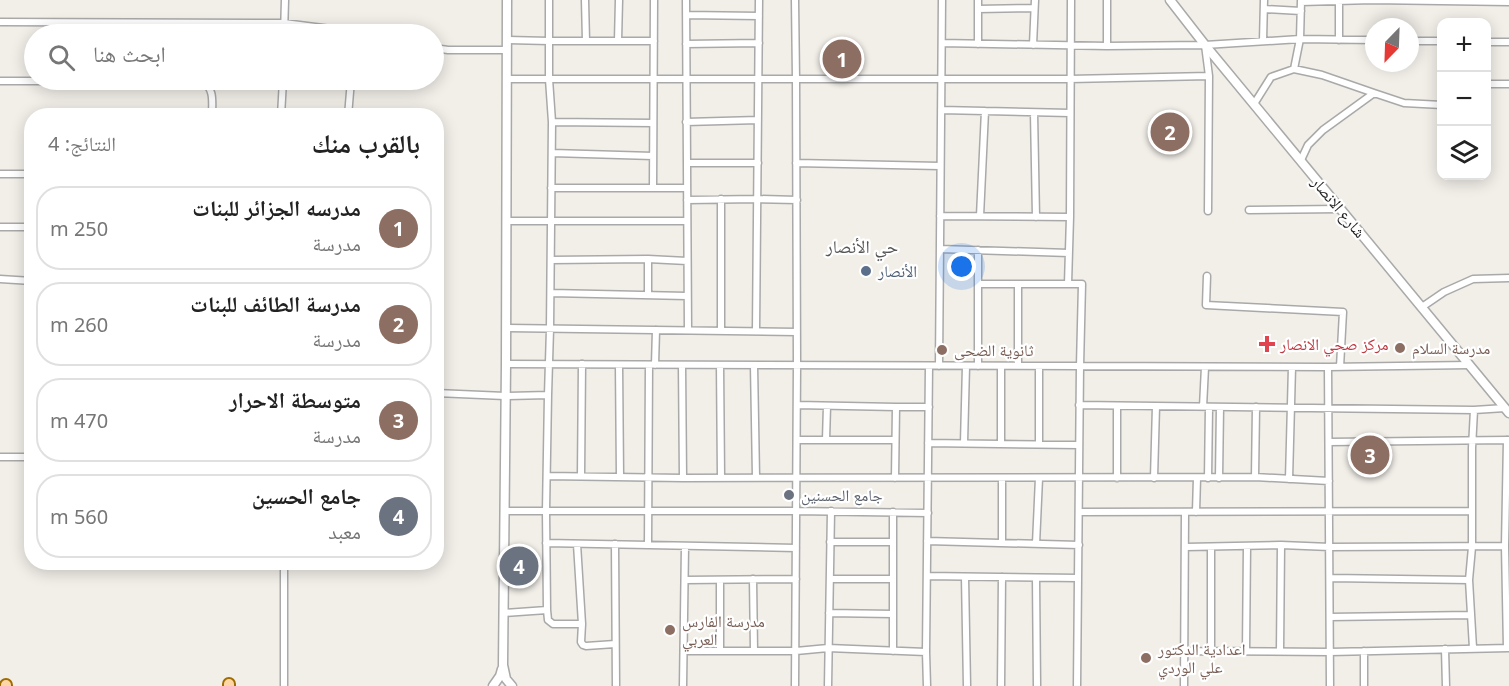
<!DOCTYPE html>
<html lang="ar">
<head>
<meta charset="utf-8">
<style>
  :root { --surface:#fff; --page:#f2f2f2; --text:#222; --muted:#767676; --line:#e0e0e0; --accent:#111827 }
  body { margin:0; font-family:"Noto Sans","Noto Naskh Arabic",sans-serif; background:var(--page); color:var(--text); direction:rtl }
  .controls { position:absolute; right:18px; top:18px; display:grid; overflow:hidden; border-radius:12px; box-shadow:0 3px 15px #0003 }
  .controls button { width:54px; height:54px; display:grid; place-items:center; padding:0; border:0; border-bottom:2px solid var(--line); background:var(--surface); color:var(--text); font:30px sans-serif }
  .compass { position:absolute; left:1365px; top:18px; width:54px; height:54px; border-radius:50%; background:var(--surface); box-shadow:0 3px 15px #0003; rotate:203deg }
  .you { position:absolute; left:962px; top:267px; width:21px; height:21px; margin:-15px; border:4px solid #fff; border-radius:50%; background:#1a73e8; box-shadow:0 0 0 9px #1a73e833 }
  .badge { display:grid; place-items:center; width:39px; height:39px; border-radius:50%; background:var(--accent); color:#fff; font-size:20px; font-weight:700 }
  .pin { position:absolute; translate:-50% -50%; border:3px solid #fff; box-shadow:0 2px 6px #0006 }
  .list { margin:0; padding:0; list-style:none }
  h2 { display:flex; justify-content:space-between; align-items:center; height:78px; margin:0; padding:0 24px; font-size:26px }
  h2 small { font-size:20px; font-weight:400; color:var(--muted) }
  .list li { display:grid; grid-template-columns:39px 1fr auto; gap:18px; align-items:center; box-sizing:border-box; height:84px; margin:0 12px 12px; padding:0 12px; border:2px solid var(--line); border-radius:24px }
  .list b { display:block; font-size:22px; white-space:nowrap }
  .list p { margin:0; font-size:20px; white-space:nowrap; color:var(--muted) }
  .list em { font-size:20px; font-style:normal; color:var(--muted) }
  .icon { flex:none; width:33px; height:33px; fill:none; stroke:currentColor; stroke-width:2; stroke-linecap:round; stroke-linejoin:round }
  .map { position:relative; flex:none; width:1509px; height:686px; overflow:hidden; direction:ltr }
  .search { position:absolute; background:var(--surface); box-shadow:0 3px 15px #0003; left:24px; top:24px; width:420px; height:66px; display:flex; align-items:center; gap:15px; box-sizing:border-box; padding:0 21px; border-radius:33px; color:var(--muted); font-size:22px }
  .panel { position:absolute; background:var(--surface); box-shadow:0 3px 15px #0003; left:24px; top:108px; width:420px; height:462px; border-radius:24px; direction:rtl }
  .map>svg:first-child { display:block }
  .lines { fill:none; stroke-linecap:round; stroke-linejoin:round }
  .minor-casing { stroke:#a9a9a9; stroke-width:9 }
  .tertiary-casing { stroke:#a9a9a9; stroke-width:11 }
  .primary-casing { stroke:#a06b00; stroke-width:14 }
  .minor { stroke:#fff; stroke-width:6 }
  .tertiary { stroke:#fff; stroke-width:8 }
  .primary { stroke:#fcd6a4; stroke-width:10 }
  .service-dot { fill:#5c6f8a; stroke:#fff; stroke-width:2 }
  .health-dot { fill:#e0444e; stroke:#fff; stroke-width:2 }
  .education-dot { fill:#8d6e63; stroke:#fff; stroke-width:2 }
  .worship-dot { fill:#6b7280; stroke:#fff; stroke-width:2 }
  .labels { text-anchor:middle; stroke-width:4.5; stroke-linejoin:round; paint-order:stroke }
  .street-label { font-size:16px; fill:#222; stroke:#fff }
  .service-label { font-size:16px; fill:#4e5e75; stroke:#fff; text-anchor:start }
  .health-label { font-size:16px; fill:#be3a42; stroke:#fff; text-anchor:start }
  .education-label { font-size:16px; fill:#785e54; stroke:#fff; text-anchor:start }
  .worship-label { font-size:16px; fill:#5b616d; stroke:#fff; text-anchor:start }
  .neighbourhood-label { font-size:18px; fill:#555; stroke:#fff }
</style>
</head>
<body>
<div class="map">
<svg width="1509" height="686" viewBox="0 0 1509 686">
  <rect width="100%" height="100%" fill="#f2efe9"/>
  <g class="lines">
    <g class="minor-casing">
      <path id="minor" d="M 549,0 L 549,79 L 552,122 L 550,329 L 548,395 L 546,511 L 547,610 L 548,620 L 553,624 L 582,624
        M 585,0 L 586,41
        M 686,0 L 688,330
        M 795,0 L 796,79 L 797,365 L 795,686
        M 978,0 L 978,44
        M 1372,0 L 1509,2
        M 1301,2 L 1372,0
        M 978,9 L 1034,8
        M 1264,9 L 1301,11
        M 686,15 L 759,16
        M 0,22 L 284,23 L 354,32 L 361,34
        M 284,34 L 285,0
        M 507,40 L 549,41 L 654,41
        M 1339,40 L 1339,0
        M 618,41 L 619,0
        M 1263,41 L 1264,0
        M 1410,41 L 1442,41
        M 1486,42 L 1509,42
        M 942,43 L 1107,46 L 1205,45 L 1300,39 L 1374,40
        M 686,44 L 759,43
        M 1033,45 L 1035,0
        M 1205,45 L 1209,76 L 1208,211
        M 1107,46 L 1107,0
        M 434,48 L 448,50 L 506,50
        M 1294,69 L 1300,39 L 1301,1
        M 507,79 L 1070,79 L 1209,76
        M 0,81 L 202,81 C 215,89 212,102 212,116
        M 1486,84 L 1509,84
        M 1254,104 L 1271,77 L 1294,69 L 1322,75 L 1374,93
        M 941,110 L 1070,113
        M 1034,113 L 1036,217
        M 281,116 L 283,80
        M 348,116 L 351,80
        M 552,122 L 653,123
        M 686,122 L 758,120
        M 552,153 L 653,156
        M 1301,160 L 1308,145 L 1323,130 L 1374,93 L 1404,103 L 1442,105
        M 687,163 L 758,163
        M 796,163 L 940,166
        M 0,174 L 32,174
        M 551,188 L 687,188
        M 653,188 L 654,0
        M 687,200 L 757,199 L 797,200
        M 1249,210 L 1341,209
        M 940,216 L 1070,217
        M 980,216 L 985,111
        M 506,221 L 687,221
        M 0,227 L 32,227
        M 940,249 L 1069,253
        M 978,250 L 978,366
        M 648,259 L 648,295
        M 551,260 L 648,259 L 687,261
        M 1207,276 L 1206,305 L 1343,312 L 1340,367
        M 0,279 L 32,281
        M 978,284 L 1018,284 L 1018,366
        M 1018,284 L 1082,284 L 1080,366 L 1077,686
        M 1068,284 L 1070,217 L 1071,0
        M 551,293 L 687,296
        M 1422,307 L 1444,292 L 1473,279 L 1509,278
        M 506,328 L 797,332
        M 721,331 L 721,199
        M 756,331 L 759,0
        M 506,364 L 1328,367 L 1470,365
        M 619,365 L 620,477
        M 655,365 L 656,330
        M 682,365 L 683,478
        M 720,365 L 721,477
        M 754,365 L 756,477
        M 939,366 L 942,0
        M 1001,366 L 1001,444
        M 1328,367 L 1330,686
        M 436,393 L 505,396 L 548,395
        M 797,405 L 896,407
        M 1079,405 L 1474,410 L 1505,408
        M 1117,406 L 1117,478
        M 1203,407 L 1205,367
        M 797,440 L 895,440
        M 826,440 L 827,406
        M 1507,440 L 1505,546 L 1507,648
        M 1329,442 L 1508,440
        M 928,443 L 1079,445
        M 964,443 L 966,366
        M 1039,444 L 1039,366
        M 0,457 L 32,457
        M 547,476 L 683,478 L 1255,477 L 1329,481
        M 581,476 L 582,364
        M 1255,477 L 1256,407
        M 895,478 L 896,407 L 929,407
        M 1154,478 L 1156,406
        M 1208,478 L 1209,407
        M 1219,478 L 1220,407
        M 1289,479 L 1292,367
        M 504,511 L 796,511 L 928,513
        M 893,512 L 893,651
        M 1079,512 L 1472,511
        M 1196,512 L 1197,478
        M 927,541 L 1079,545
        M 830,542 L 893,542
        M 546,543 L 796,548
        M 1002,543 L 1002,478
        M 577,544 L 582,624 L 581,642 L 583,645 L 586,646 L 615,644
        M 615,544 L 616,686
        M 1036,544 L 1039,478
        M 648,545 L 649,365
        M 1186,547 L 1281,545 L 1330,547 L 1505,546
        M 1211,547 L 1211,650
        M 284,562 L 284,686
        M 927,576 L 1078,578
        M 965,577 L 967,686
        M 1036,578 L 1037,686
        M 1330,578 L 1469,580
        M 753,579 L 754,651
        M 830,579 L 893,579
        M 685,580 L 796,579
        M 720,580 L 720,651
        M 503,613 L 547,610
        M 829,613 L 893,614
        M 1330,617 L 1471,615
        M 1473,648 L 1469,580 L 1472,547 L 1472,448 L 1474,410
        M 1445,649 L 1446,686
        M 684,651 L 796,651 L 828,648 L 926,652
        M 1184,651 L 1330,652 L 1509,648
        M 1246,651 L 1247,546
        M 1280,651 L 1281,545
        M 1364,651 L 1364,686
        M 683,686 L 685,546
        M 828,686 L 831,511
        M 927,686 L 926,652 L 929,366
        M 1001,686 L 1002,577
        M 1184,686 L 1185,512"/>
    </g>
    <g class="tertiary-casing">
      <path id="tertiary" d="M 507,0 L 506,364 L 503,665 L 506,679 L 512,686
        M 1170,0 L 1205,45 L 1509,413
        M 493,686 L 500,676 L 502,669"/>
    </g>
    <g class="primary-casing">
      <path id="primary" d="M 229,684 L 229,686
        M 6,686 L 6,685"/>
    </g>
    <use href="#minor" class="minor"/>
    <use href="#tertiary" class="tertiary"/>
    <use href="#primary" class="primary"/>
  </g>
  <circle class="service-dot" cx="866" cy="271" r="6"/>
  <path class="health-dot" d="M1264 335h6v6h6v6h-6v6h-6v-6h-6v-6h6z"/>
  <g class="education-dot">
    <circle cx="1400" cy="348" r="6"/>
    <circle cx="942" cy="350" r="6"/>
    <circle cx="670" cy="630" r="6"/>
    <circle cx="1146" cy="658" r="6"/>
  </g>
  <circle class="worship-dot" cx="789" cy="495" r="6"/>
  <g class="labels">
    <g class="street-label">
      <text transform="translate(1339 207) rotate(50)" y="6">شارع الانصار</text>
    </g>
    <g class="service-label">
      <text x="878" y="277">الأنصار</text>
    </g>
    <g class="health-label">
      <text x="1280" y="350">مركز صحي الانصار</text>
    </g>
    <g class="education-label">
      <text x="1412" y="354">مدرسة السلام</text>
      <text x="954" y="356">ثانوية الضحى</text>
      <text x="682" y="627">مدرسة الفارس<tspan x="682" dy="18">العربي</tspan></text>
      <text x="1158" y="655">اعدادية الدكتور<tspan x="1158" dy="18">علي الوردي</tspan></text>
    </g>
    <g class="worship-label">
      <text x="801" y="501">جامع الحسنين</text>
    </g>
    <g class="neighbourhood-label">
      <text x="862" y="253">حي الأنصار</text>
    </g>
  </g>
</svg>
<div class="controls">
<button>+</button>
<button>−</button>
<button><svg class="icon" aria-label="layers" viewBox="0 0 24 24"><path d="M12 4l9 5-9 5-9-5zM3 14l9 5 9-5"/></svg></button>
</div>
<svg class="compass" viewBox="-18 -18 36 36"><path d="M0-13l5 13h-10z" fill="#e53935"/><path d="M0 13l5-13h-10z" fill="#767676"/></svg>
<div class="you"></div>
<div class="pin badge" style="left:842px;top:59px;background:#8d6e63">1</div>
<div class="pin badge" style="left:1170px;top:132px;background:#8d6e63">2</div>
<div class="pin badge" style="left:1370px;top:455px;background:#8d6e63">3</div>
<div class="pin badge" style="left:519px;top:566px;background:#6b7280">4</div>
<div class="search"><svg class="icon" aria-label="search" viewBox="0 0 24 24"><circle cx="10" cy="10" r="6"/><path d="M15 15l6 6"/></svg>ابحث هنا</div>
<section class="panel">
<h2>بالقرب منك<small>النتائج: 4</small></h2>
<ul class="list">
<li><span class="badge" style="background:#8d6e63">1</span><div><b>مدرسه الجزائر للبنات</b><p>مدرسة</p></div><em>250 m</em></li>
<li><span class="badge" style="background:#8d6e63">2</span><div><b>مدرسة الطائف للبنات</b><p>مدرسة</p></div><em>260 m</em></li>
<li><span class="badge" style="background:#8d6e63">3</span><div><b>متوسطة الاحرار</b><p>مدرسة</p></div><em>470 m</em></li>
<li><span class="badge" style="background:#6b7280">4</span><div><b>جامع الحسين</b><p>معبد</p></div><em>560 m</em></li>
</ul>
</section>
</div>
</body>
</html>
